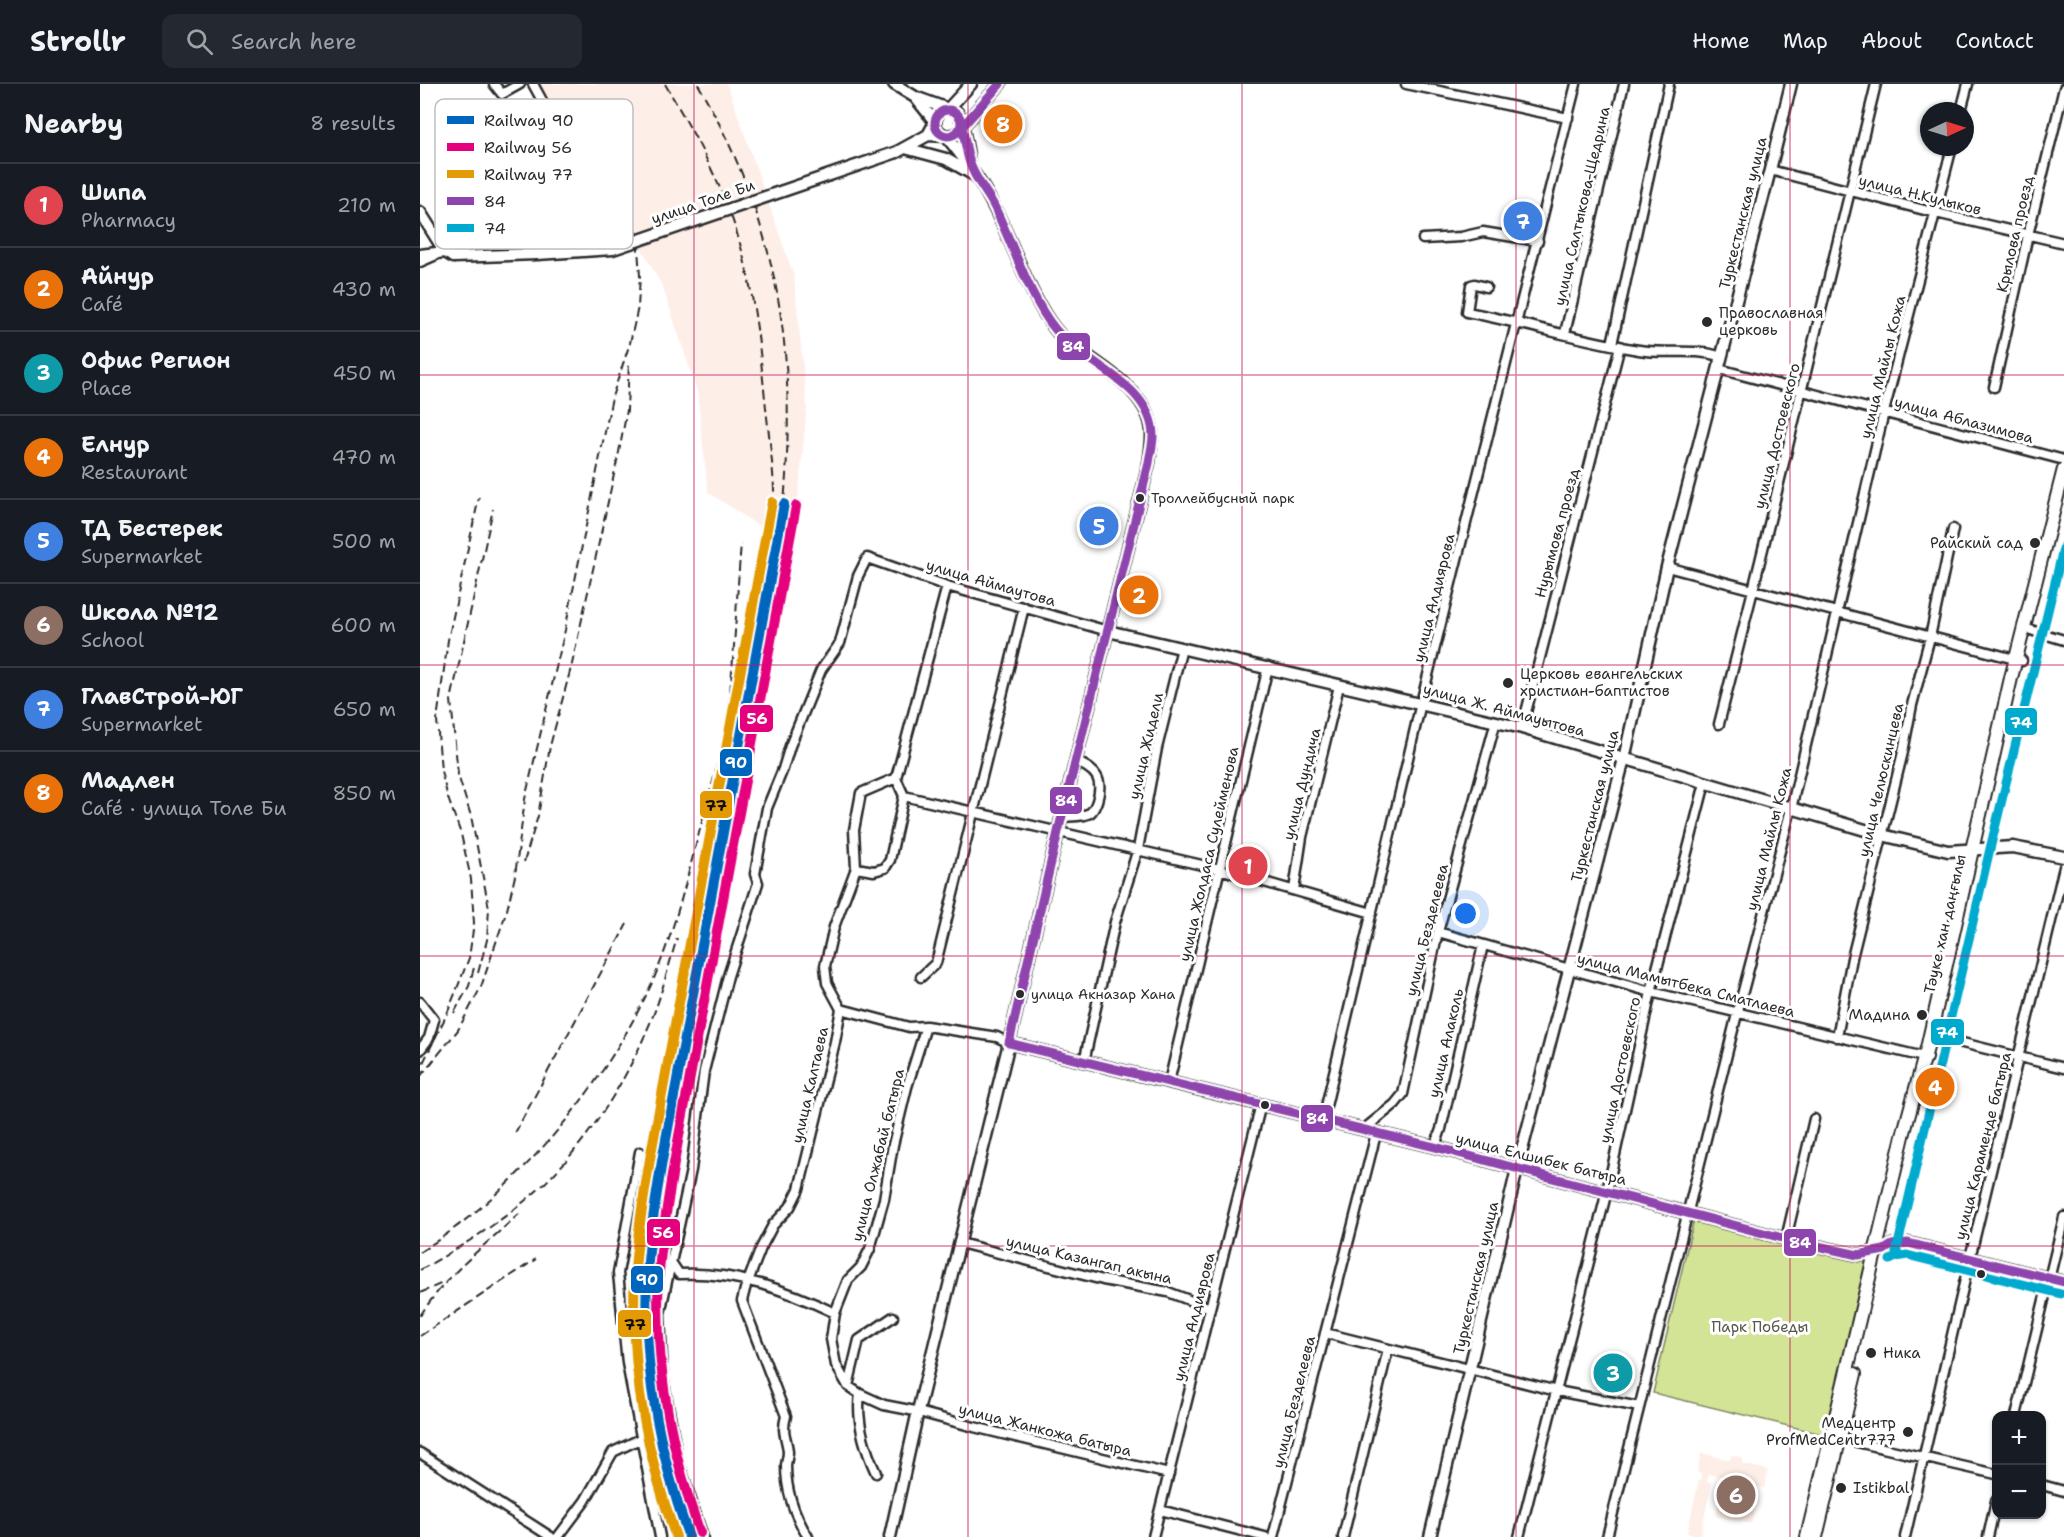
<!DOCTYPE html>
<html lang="en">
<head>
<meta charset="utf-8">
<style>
  :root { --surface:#171b24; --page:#242831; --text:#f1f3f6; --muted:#9ea1a6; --line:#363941; --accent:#0f766e }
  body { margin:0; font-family:"Shantell Sans",sans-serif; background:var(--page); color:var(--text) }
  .controls { position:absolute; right:18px; bottom:18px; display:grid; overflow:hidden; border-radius:12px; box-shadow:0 2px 4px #0004 }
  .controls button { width:54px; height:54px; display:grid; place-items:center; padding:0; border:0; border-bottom:2px solid var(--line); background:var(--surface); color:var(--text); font:30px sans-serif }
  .compass { position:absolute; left:1500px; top:18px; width:54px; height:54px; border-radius:50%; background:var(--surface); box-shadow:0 2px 4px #0004; rotate:86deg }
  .you { position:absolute; left:1046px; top:830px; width:21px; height:21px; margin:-15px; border:4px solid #fff; border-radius:50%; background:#1a73e8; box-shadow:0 0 0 9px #1a73e833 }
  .badge { display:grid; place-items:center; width:39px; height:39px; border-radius:50%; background:var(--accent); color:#fff; font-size:20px; font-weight:700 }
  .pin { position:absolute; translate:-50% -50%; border:3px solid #fff; box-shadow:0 2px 6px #0006 }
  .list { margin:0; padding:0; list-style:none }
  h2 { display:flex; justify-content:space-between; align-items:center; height:78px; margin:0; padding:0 24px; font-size:26px }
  h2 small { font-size:20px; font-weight:400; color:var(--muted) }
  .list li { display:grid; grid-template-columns:39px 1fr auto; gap:18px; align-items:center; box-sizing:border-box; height:84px; padding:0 24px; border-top:2px solid var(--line) }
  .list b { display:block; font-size:22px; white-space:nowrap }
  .list p { margin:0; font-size:20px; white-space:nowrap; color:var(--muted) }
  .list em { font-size:20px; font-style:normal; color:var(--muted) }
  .icon { flex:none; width:33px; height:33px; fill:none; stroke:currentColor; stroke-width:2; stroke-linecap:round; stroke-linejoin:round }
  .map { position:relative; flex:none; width:1644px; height:1453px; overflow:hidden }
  header { display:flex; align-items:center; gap:36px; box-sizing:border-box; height:84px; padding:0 30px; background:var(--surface); border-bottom:2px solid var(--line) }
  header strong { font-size:28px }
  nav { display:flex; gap:33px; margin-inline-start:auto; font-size:21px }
  .search { width:420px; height:54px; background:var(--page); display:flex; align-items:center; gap:15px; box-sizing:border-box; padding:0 21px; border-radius:12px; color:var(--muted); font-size:22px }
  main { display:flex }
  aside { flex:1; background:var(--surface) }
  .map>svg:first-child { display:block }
  .built { fill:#feeee8 }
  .green { fill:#d3e497; stroke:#7f8861; stroke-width:1.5 }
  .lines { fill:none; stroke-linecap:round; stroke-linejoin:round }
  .street-casing { stroke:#2b2b2b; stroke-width:13 }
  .secondary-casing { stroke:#2b2b2b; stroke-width:15 }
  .primary-casing { stroke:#2b2b2b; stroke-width:16 }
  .street { stroke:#fff; stroke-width:8 }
  .secondary { stroke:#fff; stroke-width:10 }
  .primary { stroke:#fff; stroke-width:12 }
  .rail { stroke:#2b2b2b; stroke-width:2; stroke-dasharray:9 4.5; stroke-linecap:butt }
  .secondary-bridge-casing { stroke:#2b2b2b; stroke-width:15; stroke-linecap:butt }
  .secondary-bridge { stroke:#fff; stroke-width:10 }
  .bus-1-casing { stroke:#fff; stroke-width:14 }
  .bus-2-casing { stroke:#fff; stroke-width:14 }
  .bus-1 { stroke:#8e44ad; stroke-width:9 }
  .bus-2 { stroke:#00a9ce; stroke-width:9 }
  .rail-1-casing { stroke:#fff; stroke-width:15 }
  .rail-2-casing { stroke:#fff; stroke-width:15 }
  .rail-3-casing { stroke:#fff; stroke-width:15 }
  .rail-1 { stroke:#0065bd; stroke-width:10 }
  .rail-2 { stroke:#e5007d; stroke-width:10 }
  .rail-3 { stroke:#e39a04; stroke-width:10 }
  .grid { fill:none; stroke:#c2185b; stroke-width:1.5; stroke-opacity:0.55 }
  .poi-dot { fill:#2b2b2b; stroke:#fff; stroke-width:2 }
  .labels { text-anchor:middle; stroke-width:6; stroke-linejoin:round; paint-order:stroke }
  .bus-label { font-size:14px; fill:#2b2b2b; stroke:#fff; text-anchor:start }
  .street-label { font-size:15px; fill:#2b2b2b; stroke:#fff }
  .poi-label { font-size:15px; fill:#2b2b2b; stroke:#fff; text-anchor:start }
  .park-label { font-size:15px; fill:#555946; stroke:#fff }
  .key { fill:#fff; stroke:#bfbfbf; stroke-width:1.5 }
  .key-label { font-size:16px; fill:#2b2b2b }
  .line-badge { stroke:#fff; stroke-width:2 }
  .badge-label { font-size:16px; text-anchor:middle; font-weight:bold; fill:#fff }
  .pale-badge-label { font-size:16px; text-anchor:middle; font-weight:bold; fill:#111 }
</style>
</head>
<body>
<header>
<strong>Strollr</strong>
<div class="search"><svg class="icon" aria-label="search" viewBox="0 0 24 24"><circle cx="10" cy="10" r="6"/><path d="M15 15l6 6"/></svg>Search here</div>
<nav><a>Home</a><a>Map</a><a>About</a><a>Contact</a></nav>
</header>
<main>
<aside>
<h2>Nearby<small>8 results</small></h2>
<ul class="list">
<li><span class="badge" style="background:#e0444e">1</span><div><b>Шипа</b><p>Pharmacy</p></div><em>210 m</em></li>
<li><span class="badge" style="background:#e8710a">2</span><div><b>Айнур</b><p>Café</p></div><em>430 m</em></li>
<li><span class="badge" style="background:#0f9aa8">3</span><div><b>Офис Регион</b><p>Place</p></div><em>450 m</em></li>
<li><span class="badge" style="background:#e8710a">4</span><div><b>Елнур</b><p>Restaurant</p></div><em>470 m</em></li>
<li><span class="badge" style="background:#3f7fe0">5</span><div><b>ТД Бестерек</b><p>Supermarket</p></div><em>500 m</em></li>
<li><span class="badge" style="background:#8d6e63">6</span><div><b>Школа №12</b><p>School</p></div><em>600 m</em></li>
<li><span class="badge" style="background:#3f7fe0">7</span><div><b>ГлавСтрой-ЮГ</b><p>Supermarket</p></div><em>650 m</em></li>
<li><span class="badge" style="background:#e8710a">8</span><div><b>Мадлен</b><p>Café · улица Толе Би</p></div><em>850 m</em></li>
</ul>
</aside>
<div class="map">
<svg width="1644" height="1453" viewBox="0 0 1644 1453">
  <rect width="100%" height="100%" fill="#fff"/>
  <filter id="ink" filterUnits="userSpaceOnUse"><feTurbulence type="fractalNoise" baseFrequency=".0167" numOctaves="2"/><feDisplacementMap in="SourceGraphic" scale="12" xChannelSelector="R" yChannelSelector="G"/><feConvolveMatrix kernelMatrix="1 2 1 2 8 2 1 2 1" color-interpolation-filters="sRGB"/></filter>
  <g filter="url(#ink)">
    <path class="built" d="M 119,0 L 307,0 L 374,192 L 387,322 L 373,465 L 288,408 L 277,307 L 243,204 L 183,92 Z
      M 1281,1369 L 1310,1376 L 1312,1371 L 1323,1374 L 1322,1380 L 1348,1386 L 1344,1404 L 1328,1401 L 1326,1409 L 1338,1412 L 1331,1440 L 1296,1432 L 1302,1404 L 1320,1408 L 1322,1397 L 1289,1390 L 1287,1397 L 1292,1399 L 1280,1452 L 1267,1449 L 1279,1396 L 1281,1396 L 1282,1390 L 1277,1388 Z"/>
    <path class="green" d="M 1274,1135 L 1448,1176 L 1406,1351 L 1233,1309 Z"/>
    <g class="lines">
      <g class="street-casing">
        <path id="street" d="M 74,0 L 82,10 L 100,0
          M 113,0 L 137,44 L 143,66 L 174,117
          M 986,0 L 1148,34
          M 1541,27 L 1548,0
          M 1350,86 L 1516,129 L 1644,159
          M 13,149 L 38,151 L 55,147 L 60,138 L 66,119
          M 1003,155 L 1041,153 L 1063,148 L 1118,157
          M 0,178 L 16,171
          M 1066,203 L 1055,200 L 1051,201 L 1047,228 C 1105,239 1161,257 1219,266 C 1246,271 1274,263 1301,273
          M 1145,249 L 1204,0
          M 1192,260 L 1249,0
          M 1299,285 L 1644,376
          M 1574,303 L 1608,151 L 1644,4
          M 1247,483 L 1602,577
          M 1604,544 L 1644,556
          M 1299,640 L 1333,506 L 1456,0
          M 1102,644 L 1200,262
          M 484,712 L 799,785 L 952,829
          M 642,733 C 650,732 663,733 670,729 C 674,726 675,722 677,717 C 684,695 676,686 655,677
          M 436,784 L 434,746 L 441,709 L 476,694
          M 874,806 L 882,753 L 919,602
          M 1018,848 L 1231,908 L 1508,974
          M 501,893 L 516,879 L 604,523
          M 0,918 L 14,936 L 9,954 L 0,966
          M 421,925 L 489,943 L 506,942 L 577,953 L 589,959
          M 506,942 L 487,1003 L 473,1061 L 464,1115 L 450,1165 L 441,1183 L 428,1196 L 415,1229 L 411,1255 L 416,1281 L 428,1302 L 440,1310 L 464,1321 L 495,1327 L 554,1343 L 749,1390
          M 1510,951 L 1644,984
          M 1417,953 L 1432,874 L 1483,668 L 1492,621 L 1510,553 L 1533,445
          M 664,978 L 695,838 L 718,765 L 737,664 L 762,564
          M 749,998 L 848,583
          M 903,1035 L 1001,619 L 1156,0
          M 943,1046 L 975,1020 L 983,1010 L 1018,848 L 1076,637
          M 1015,1063 L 1021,1045 L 1063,861
          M 220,1068 L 198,1189 L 207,1279 L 240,1453
          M 1366,1155 L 1394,1035
          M 540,1159 L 683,1196 L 748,1208 L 790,1224
          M 251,1178 L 259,1190 C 314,1187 367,1206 415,1229
          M 905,1249 L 1137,1307 L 1219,1323
          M 428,1302 L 439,1256 L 473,1233
          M 440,1310 C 436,1337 445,1365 456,1389
          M 1596,1332 L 1644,1133
          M 1415,1353 L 1576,1390
          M 0,1369 L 131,1453
          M 1622,1401 L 1644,1407
          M 740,1426 L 845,1453
          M 138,1453 L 165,1417 L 193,1368 L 220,1355
          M 283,1453 L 258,1375 L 243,1293 L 240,1230 L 271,1086 L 284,987 L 308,892 L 338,799 L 335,790 L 347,724 L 363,685 L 370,662 L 401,586 L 420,559 L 438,492 L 447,474 L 527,502 L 688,547
          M 388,1453 C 375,1432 366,1407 366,1382 C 366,1378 368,1373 368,1368 C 367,1353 361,1350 366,1332 L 322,1217 L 325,1205 L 341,1164 L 353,1141 L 370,1123 L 379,1105 L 415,958 L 421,925 L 407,899 L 405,882 L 414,843 L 436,784 L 454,787 L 465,784 L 470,776 L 484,712 L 476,694 L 527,502
          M 733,1453 L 841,1020
          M 853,1453 L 956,1050
          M 923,1453 L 968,1265
          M 1099,1453 L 1187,1107 L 1231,908 L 1285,699
          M 1187,1453 L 1317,930 L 1371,725 L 1464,328 L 1532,63
          M 1485,1453 L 1550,1174 L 1644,783
          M 1568,1453 L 1576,1417"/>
      </g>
      <g class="secondary-casing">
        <path id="secondary" d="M 474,0 L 495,13 L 528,25 L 551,0
          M 485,64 L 526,75 L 554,91
          M 477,68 L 508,51 L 515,38 L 495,13
          M 549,78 C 548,70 542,35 539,31 C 530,16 508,30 518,47 L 526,52 L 536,50 L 580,0
          M 0,128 L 25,168 L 33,173
          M 0,171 L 25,168
          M 688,547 L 1102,644 L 1462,751 L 1528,767 L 1593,763 L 1644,773
          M 589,959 L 1015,1063 L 1366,1155 L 1438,1171 L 1464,1166 L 1472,1161 L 1488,1159 L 1644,1198
          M 470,1453 L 498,1327 L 589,959 L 638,748 L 729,379 C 730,371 732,361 732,352 C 733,315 693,290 666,271 C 655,264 643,256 635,245 C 609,212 594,161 574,123 C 561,97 544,74 526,52 L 508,51
          M 1010,1453 L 1097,1085 L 1204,675 L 1247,483 L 1350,86 L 1371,0"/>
      </g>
      <g class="primary-casing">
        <path id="primary" d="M 1387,1453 L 1483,1052 L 1508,960 L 1591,594 L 1644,385
          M 1396,1453 L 1435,1290"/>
      </g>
      <use href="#street" class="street"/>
      <use href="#secondary" class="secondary"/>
      <use href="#primary" class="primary"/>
      <path class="rail" d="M 245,0 C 269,41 292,82 309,126 C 333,190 339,257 346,324 C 350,362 356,399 354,438
        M 278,0 C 358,141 377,260 364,420
        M 303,689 L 317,637
        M 104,778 L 118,732 L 130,662 L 152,580 L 199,368 L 207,326 L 209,277
        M 58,889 L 67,856 L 69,824 L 51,732 L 38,691 L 31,616 L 73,425
        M 34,929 L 49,902 L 55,880
        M 3,979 L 27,930 L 49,874 L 54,839 L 51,795 L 41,750 L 28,714 L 21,687 L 17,636 L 28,556 L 59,413
        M 9,982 L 38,946 L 61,903 L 87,826 L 95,792 L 105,715 L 145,546 L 192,313 L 210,259 L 218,223 L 220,192 L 217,151 L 197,108
        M 0,993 L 14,975
        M 95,1049 L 207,840
        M 0,1168 C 98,1106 182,1006 231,901 C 252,855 267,795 280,745 C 290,708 301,670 307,631 C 315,574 316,517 321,460
        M 0,1186 C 43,1162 88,1134 124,1100 C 173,1052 212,988 236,924 C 244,901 250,877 257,854
        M 0,1209 L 25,1198
        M 0,1232 C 25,1192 65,1161 99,1130
        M 0,1252 L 116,1175"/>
      <g class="secondary-bridge-casing">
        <path id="secondary-bridge" d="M 33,173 L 117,170 L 193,165 L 477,68"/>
      </g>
      <use href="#secondary-bridge" class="secondary-bridge"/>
      <g class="bus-1-casing">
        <path id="bus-1" d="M515 39a13 13 0 1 1 26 0a13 13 0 1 1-26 0Z
          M 542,43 C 545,55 546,67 550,79 C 554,94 567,108 574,122 C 593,160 609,213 635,245 C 663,280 732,300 733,352 C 733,361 730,370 729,379 L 638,748 L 589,959
          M 542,43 L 580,0
          M 589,959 L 1015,1063 L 1366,1155 L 1438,1171 L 1464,1166 L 1472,1161 L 1488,1159 L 1644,1198"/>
      </g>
      <g class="bus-2-casing">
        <path id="bus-2" d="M 1476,1169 L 1569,769 L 1644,461
          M 1470,1176 L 1476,1173 L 1487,1171 L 1641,1210"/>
      </g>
      <use href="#bus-1" class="bus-1"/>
      <use href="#bus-2" class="bus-2"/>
      <g class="rail-1-casing">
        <path id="rail-1" d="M 269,1453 C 238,1368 223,1281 227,1191 C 229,1153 236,1115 242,1077 L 364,420"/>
      </g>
      <g class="rail-2-casing">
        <path id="rail-2" d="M 280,1449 C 250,1365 234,1277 239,1188 C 242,1151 248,1115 254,1079 L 376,422"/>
      </g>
      <g class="rail-3-casing">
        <path id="rail-3" d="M 256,1453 C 225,1368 210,1279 215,1188 C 217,1150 224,1112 230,1075 L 352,418"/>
      </g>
      <use href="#rail-1" class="rail-1"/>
      <use href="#rail-2" class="rail-2"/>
      <use href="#rail-3" class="rail-3"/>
    </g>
  </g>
  <path class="grid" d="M 274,0 L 274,1453M 548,0 L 548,1453M 822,0 L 822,1453M 1096,0 L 1096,1453M 1370,0 L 1370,1453M 0,291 L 1644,291M 0,581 L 1644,581M 0,872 L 1644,872M 0,1162 L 1644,1162"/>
  <g class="poi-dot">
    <circle cx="1287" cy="238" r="6"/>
    <circle cx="720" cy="414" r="5"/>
    <circle cx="1615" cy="459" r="6"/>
    <circle cx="1088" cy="599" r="6"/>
    <circle cx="600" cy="910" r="5"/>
    <circle cx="1502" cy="931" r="6"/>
    <circle cx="845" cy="1021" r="5"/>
    <circle cx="1561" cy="1190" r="5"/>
    <circle cx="1451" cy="1269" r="6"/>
    <circle cx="1488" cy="1348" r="6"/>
    <circle cx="1421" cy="1404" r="6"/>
  </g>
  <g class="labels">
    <g class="bus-label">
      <text x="731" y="419">Троллейбусный парк</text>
      <text x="611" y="915">улица Акназар Хана</text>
    </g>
    <g class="street-label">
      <text transform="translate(1500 111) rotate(14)" y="5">улица Н.Кулыков</text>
      <text transform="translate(283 118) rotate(-19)" y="5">улица Толе Би</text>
      <text transform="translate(1162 122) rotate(-77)" y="5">улица Салтыкова-Щедрина</text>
      <text transform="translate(1323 129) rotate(-76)" y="5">Туркестанская улица</text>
      <text transform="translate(1595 150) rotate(-77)" y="5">Крылова проезд</text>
      <text transform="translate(1463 283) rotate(-76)" y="5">улица Майлы Кожа</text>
      <text transform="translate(1544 336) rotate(15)" y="5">улица Аблазимова</text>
      <text transform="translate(1357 352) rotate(-76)" y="5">улица Достоевского</text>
      <text transform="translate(1137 449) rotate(-75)" y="5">Нурымова проезд</text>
      <text transform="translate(571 499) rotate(16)" y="5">улица Аймаутова</text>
      <text transform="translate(1014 514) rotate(-76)" y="5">улица Алдиярова</text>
      <text transform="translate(1084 626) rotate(15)" y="5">улица Ж. Аймауытова</text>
      <text transform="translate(726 662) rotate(-77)" y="5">улица Жидели</text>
      <text transform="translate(1461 696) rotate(-77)" y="5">улица Челюскинцева</text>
      <text transform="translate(882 700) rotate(-76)" y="5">улица Дундича</text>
      <text transform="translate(1175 722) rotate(-76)" y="5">Туркестанская улица</text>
      <text transform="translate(1349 755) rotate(-76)" y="5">улица Майлы Кожа</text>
      <text transform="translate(789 770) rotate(-77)" y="5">улица Жолдаса Сулейменова</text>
      <text transform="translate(1525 840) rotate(-77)" y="5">Тәуке хан даңғылы</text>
      <text transform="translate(1007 846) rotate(-76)" y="5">улица Безделеева</text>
      <text transform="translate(1266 901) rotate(14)" y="5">улица Мамытбека Сматлаева</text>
      <text transform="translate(1026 959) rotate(-77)" y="5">улица Алаколь</text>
      <text transform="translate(1200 986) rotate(-78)" y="5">улица Достоевского</text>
      <text transform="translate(390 1001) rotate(-77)" y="5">улица Калтаева</text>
      <text transform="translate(1563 1062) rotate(-76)" y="5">улица Караменде батыра</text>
      <text transform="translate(458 1071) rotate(-76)" y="5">улица Олжабай батыра</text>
      <text transform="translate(1121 1075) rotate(14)" y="5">улица Елшибек батыра</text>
      <text transform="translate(669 1176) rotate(13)" y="5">улица Казангап акына</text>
      <text transform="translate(1056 1194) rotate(-77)" y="5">Туркестанская улица</text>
      <text transform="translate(774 1233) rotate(-76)" y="5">улица Алдиярова</text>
      <text transform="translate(874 1318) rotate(-76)" y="5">улица Безделеева</text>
      <text transform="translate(625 1346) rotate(14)" y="5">улица Жанкожа батыра</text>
    </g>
    <g class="poi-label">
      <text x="1299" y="234">Православная<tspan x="1299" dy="17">церковь</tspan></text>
      <text x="1603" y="464" text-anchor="end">Райский сад</text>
      <text x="1100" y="595">Церковь евангельских<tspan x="1100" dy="17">христиан-баптистов</tspan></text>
      <text x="1490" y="936" text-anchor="end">Мадина</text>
      <text x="1463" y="1274">Ника</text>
      <text x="1476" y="1344" text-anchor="end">Медцентр<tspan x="1476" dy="17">ProfMedCentr777</tspan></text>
      <text x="1433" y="1409">Istikbal</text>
    </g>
    <g class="park-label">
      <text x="1340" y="1248">Парк Победы</text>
    </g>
  </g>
  <rect x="15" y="15" width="198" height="150" rx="9" class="key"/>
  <rect x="27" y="32" width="27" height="8" fill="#0065bd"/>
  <rect x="27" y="59" width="27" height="8" fill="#e5007d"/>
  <rect x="27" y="86" width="27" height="8" fill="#e39a04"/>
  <rect x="27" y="113" width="27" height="8" fill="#8e44ad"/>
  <rect x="27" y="140" width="27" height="8" fill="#00a9ce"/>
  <g class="key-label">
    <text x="64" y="42">Railway 90</text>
    <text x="64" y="69">Railway 56</text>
    <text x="64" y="96">Railway 77</text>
    <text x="64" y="123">84</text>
    <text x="64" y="150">74</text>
  </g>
  <g class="line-badge">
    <rect x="636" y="248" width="35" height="29" rx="6" fill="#8e44ad"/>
    <rect x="319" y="620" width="35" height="29" rx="6" fill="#e5007d"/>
    <rect x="1584" y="623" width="34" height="29" rx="6" fill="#00a9ce"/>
    <rect x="299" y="664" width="34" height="29" rx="6" fill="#0065bd"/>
    <rect x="629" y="702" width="34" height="29" rx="6" fill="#8e44ad"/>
    <rect x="279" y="706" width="34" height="29" rx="6" fill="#e39a04"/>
    <rect x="1510" y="934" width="35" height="28" rx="6" fill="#00a9ce"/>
    <rect x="880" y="1020" width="34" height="29" rx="6" fill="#8e44ad"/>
    <rect x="226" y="1134" width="35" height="29" rx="6" fill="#e5007d"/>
    <rect x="1363" y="1144" width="34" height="29" rx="6" fill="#8e44ad"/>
    <rect x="210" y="1181" width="34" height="29" rx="6" fill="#0065bd"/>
    <rect x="197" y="1225" width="35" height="29" rx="6" fill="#e39a04"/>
  </g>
  <g class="badge-label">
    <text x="653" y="268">84</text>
    <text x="337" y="640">56</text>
    <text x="1601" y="644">74</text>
    <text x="316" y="684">90</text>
    <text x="646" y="722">84</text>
    <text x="1527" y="954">74</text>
    <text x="897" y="1040">84</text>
    <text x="243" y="1154">56</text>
    <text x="1380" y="1164">84</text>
    <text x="227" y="1201">90</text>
  </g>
  <g class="pale-badge-label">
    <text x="296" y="727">77</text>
    <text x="215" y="1246">77</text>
  </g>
</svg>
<div class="controls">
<button>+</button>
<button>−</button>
</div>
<svg class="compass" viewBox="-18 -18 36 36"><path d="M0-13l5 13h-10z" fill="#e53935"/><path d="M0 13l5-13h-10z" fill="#9ea1a6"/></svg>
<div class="you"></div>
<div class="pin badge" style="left:828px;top:782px;background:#e0444e">1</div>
<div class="pin badge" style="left:719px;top:511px;background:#e8710a">2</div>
<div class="pin badge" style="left:1193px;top:1289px;background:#0f9aa8">3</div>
<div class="pin badge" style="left:1515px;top:1003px;background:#e8710a">4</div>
<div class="pin badge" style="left:679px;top:442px;background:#3f7fe0">5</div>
<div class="pin badge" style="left:1316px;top:1411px;background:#8d6e63">6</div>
<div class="pin badge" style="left:1103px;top:137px;background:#3f7fe0">7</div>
<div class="pin badge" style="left:583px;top:40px;background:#e8710a">8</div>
</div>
</main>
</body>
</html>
